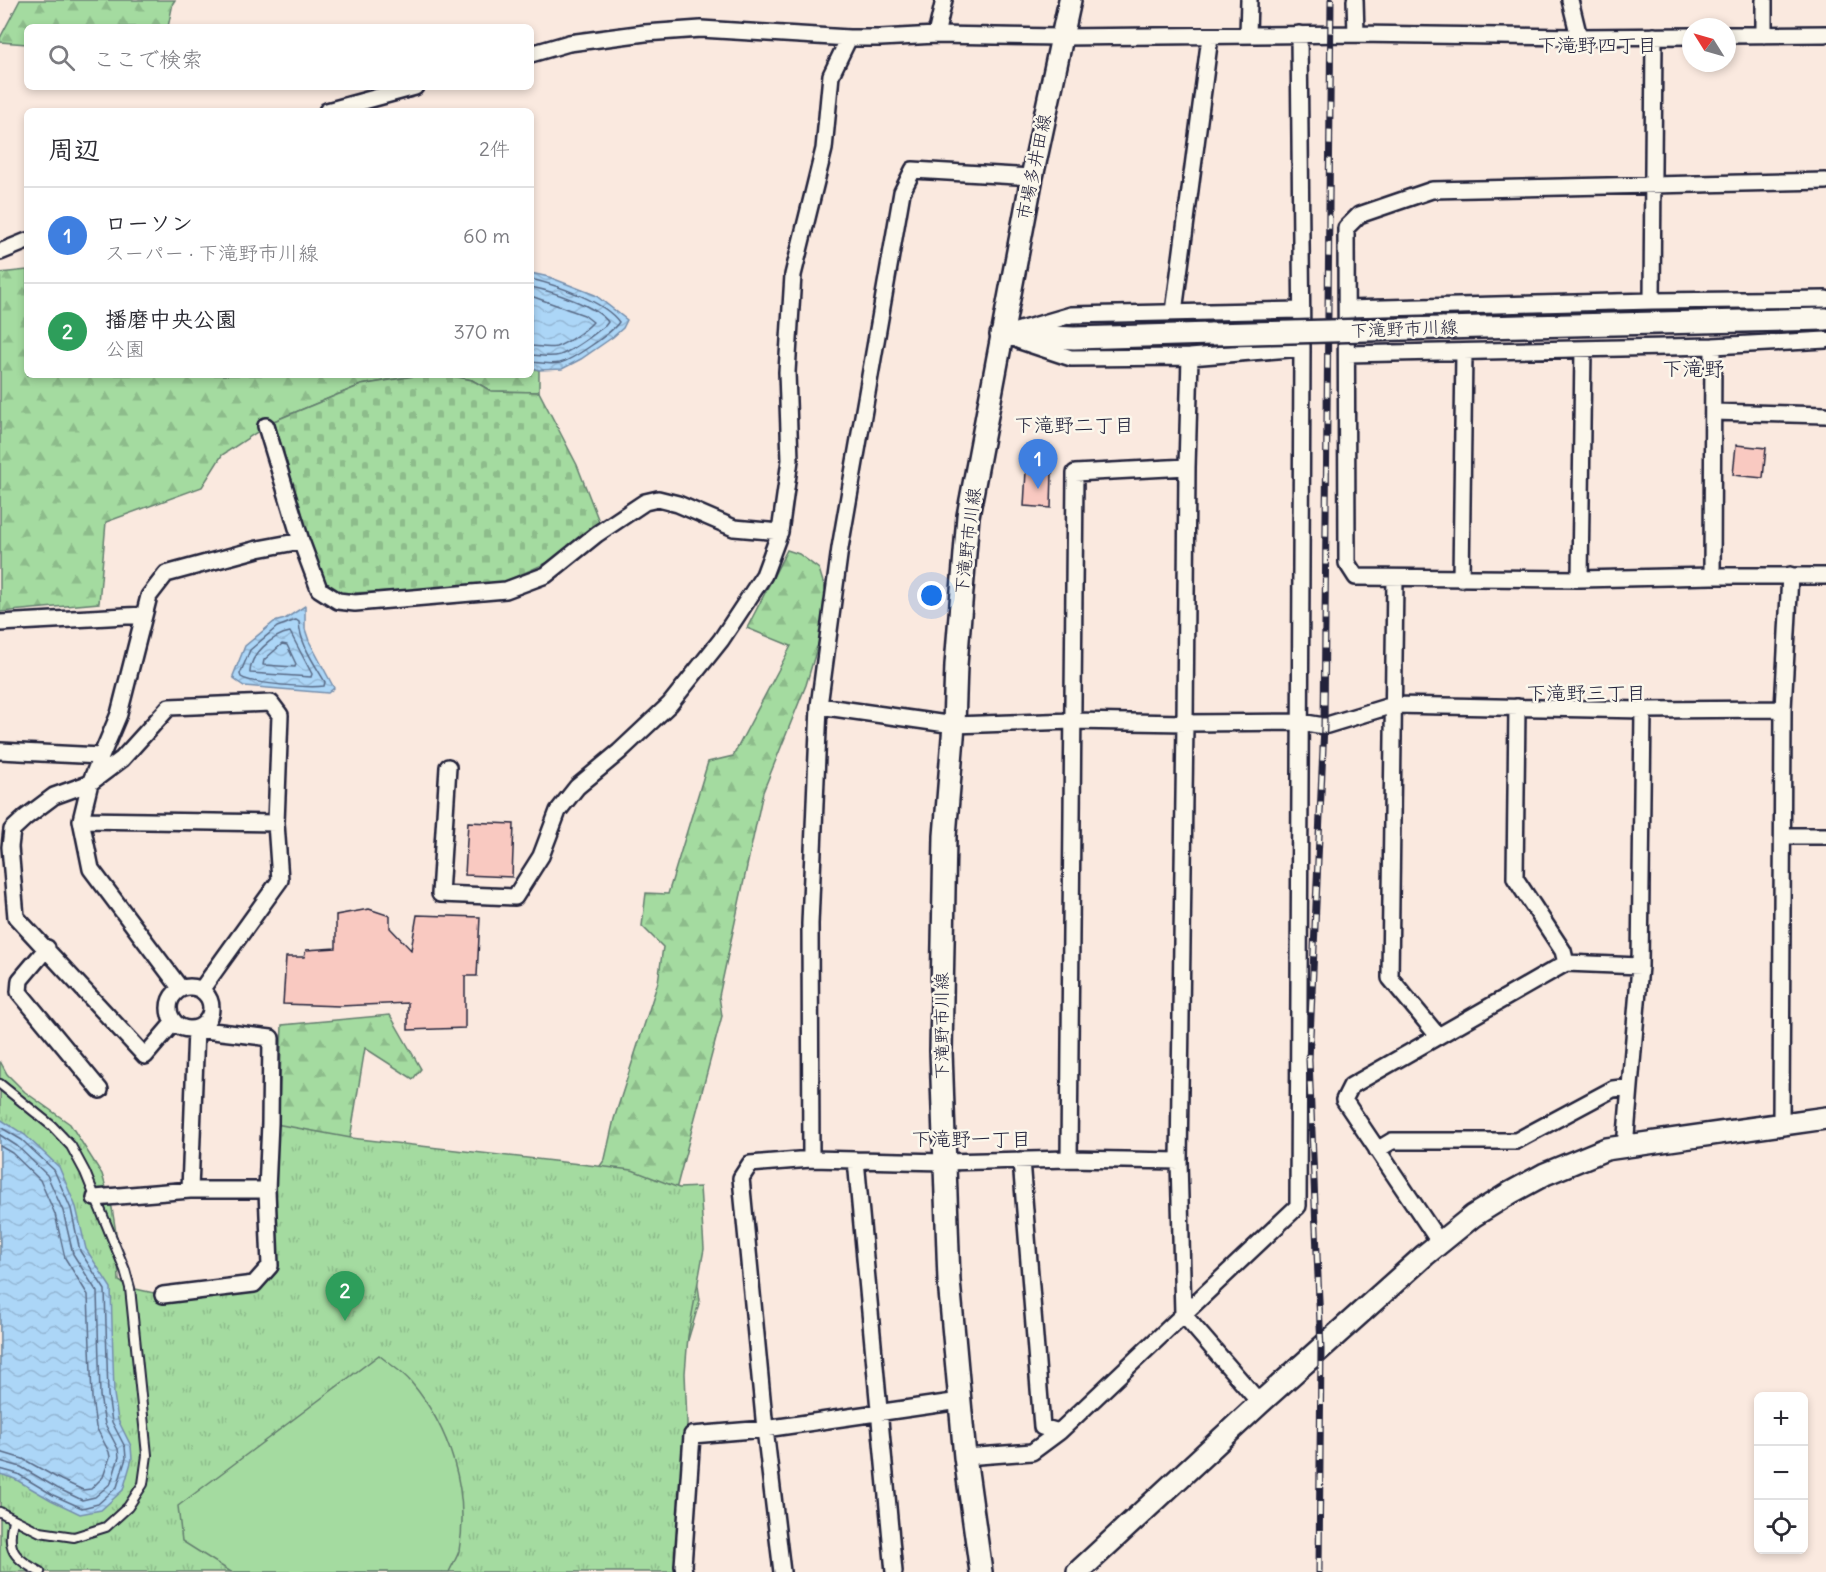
<!DOCTYPE html>
<html lang="ja">
<head>
<meta charset="utf-8">
<style>
  :root { --surface:#fff; --page:#f2f2f3; --text:#2b2b33; --muted:#7c7c81; --line:#e1e1e2; --accent:#d1495b }
  body { margin:0; font-family:Delius,"Klee One",sans-serif; background:var(--page); color:var(--text) }
  .controls { position:absolute; right:18px; bottom:18px; display:grid; overflow:hidden; border-radius:9px; box-shadow:0 3px 9px #0003 }
  .controls button { width:54px; height:54px; display:grid; place-items:center; padding:0; border:0; border-bottom:2px solid var(--line); background:var(--surface); color:var(--text); font:30px sans-serif }
  .compass { position:absolute; left:1682px; top:18px; width:54px; height:54px; border-radius:50%; background:var(--surface); box-shadow:0 3px 9px #0003; rotate:307deg }
  .you { position:absolute; left:932px; top:596px; width:21px; height:21px; margin:-15px; border:4px solid #fff; border-radius:50%; background:#1a73e8; box-shadow:0 0 0 9px #1a73e833 }
  .badge { display:grid; place-items:center; width:39px; height:39px; border-radius:50%; background:var(--accent); color:#fff; font-size:20px; font-weight:700 }
  .pin { position:absolute; translate:-50% -50px; filter:drop-shadow(0 2px 3px #0008) }
  .pin::after { content:''; position:absolute; top:32px; width:21px; height:18px; background:inherit; clip-path:polygon(0 0,100% 0,50% 100%) }
  .list { margin:0; padding:0; list-style:none }
  h2 { display:flex; justify-content:space-between; align-items:center; height:78px; margin:0; padding:0 24px; font-size:26px }
  h2 small { font-size:20px; font-weight:400; color:var(--muted) }
  .list li { display:grid; grid-template-columns:39px 1fr auto; gap:18px; align-items:center; box-sizing:border-box; height:96px; padding:0 24px; border-top:2px solid var(--line) }
  .list b { display:block; font-size:22px; white-space:nowrap }
  .list p { margin:0; font-size:20px; white-space:nowrap; color:var(--muted) }
  .list em { font-size:20px; font-style:normal; color:var(--muted) }
  .icon { flex:none; width:33px; height:33px; fill:none; stroke:currentColor; stroke-width:2; stroke-linecap:round; stroke-linejoin:round }
  .map { position:relative; flex:none; width:1826px; height:1572px; overflow:hidden }
  .search { position:absolute; background:var(--surface); box-shadow:0 3px 9px #0003; left:24px; top:24px; width:510px; height:66px; display:flex; align-items:center; gap:15px; box-sizing:border-box; padding:0 21px; border-radius:9px; color:var(--muted); font-size:22px }
  .panel { position:absolute; background:var(--surface); box-shadow:0 3px 9px #0003; left:24px; top:108px; width:510px; height:270px; border-radius:9px }
  .map>svg:first-child { display:block }
  .forest { fill:url(#forest-firs); stroke:#637e6e; stroke-width:1.5 }
  .cemetery { fill:url(#cemetery-stones); stroke:#637e6e; stroke-width:1.5 }
  .park { fill:url(#park-tufts); stroke:#637e6e; stroke-width:1.5 }
  .pitch { fill:#a4dba0; stroke:#637e6e; stroke-width:1.5 }
  .water { fill:url(#water-waves); stroke:#758eac; stroke-width:1.5 }
  .lines { fill:none; stroke-linecap:round; stroke-linejoin:round }
  .shore { stroke:#596a86; stroke-width:1.5 }
  .building { fill:#f9c9c1; stroke:#22223b; stroke-width:1.5 }
  .lane-casing { stroke:#22223b; stroke-width:12 }
  .street-casing { stroke:#22223b; stroke-width:20 }
  .secondary-casing { stroke:#22223b; stroke-width:26 }
  .lane { stroke:#fbf7ec; stroke-width:8 }
  .street { stroke:#fbf7ec; stroke-width:15 }
  .secondary { stroke:#fbf7ec; stroke-width:21 }
  .rail-casing { stroke:#22223b; stroke-width:7 }
  .rail { stroke:#fbf7ec; stroke-width:4.5; stroke-dasharray:14; stroke-linecap:butt }
  .secondary-bridge-casing { stroke:#22223b; stroke-width:26; stroke-linecap:butt }
  .secondary-bridge { stroke:#fbf7ec; stroke-width:21 }
  .labels { text-anchor:middle; stroke-width:5; stroke-linejoin:round; paint-order:stroke }
  .street-label { font-size:18px; fill:#22223b; stroke:#fbf7ec }
  .neighbourhood-label { font-size:20px; fill:#22223b; stroke:#fbf7ec }
  .quarter-label { font-size:21px; fill:#22223b; stroke:#fbf7ec }
</style>
</head>
<body>
<div class="map">
<svg width="1826" height="1572" viewBox="0 0 1826 1572">
  <defs>
    <pattern id="forest-firs" width="22" height="20" patternUnits="userSpaceOnUse" patternTransform="scale(1.5)"><rect width="22" height="20" fill="#a4dba0"/><path d="M5 1l3.5 6h-7zM16 11l3.5 6h-7z" fill="#8dbc8b"/></pattern>
    <pattern id="cemetery-stones" width="16" height="16" patternUnits="userSpaceOnUse" patternTransform="scale(1.5)"><rect width="16" height="16" fill="#a4dba0"/><path d="M2 7V4a2 2 0 0 1 4 0v3zM10 15v-3a2 2 0 0 1 4 0v3z" fill="#8dbc8b"/></pattern>
    <pattern id="park-tufts" width="24" height="20" patternUnits="userSpaceOnUse" patternTransform="scale(1.5)"><rect width="24" height="20" fill="#a4dba0"/><path d="M3 7l-1-3M5 7V3M7 7l1-3M15 17l-1-3M17 17v-4M19 17l1-3" fill="none" stroke="#8dbc8b"/></pattern>
    <pattern id="water-waves" width="16" height="10" patternUnits="userSpaceOnUse" patternTransform="scale(1.5)"><rect width="16" height="10" fill="#acd6f7"/><path d="M0 5q4-4 8 0t8 0" fill="none" stroke="#94b7d5"/></pattern>
  </defs>
  <rect width="100%" height="100%" fill="#fae9df"/>
  <filter id="ink" filterUnits="userSpaceOnUse"><feTurbulence type="fractalNoise" baseFrequency=".0167" numOctaves="2"/><feDisplacementMap in="SourceGraphic" scale="12" xChannelSelector="R" yChannelSelector="G"/><feConvolveMatrix kernelMatrix="1 2 1 2 8 2 1 2 1" color-interpolation-filters="sRGB"/></filter>
  <g filter="url(#ink)">
    <path class="forest" d="M 20,0 L 175,0 L 173,3 L 168,27 L 27,27 L 27,44 L 0,42 L 0,38 Z
      M 27,270 L 27,375 L 420,375 L 361,385 L 274,421 L 222,455 L 202,487 L 106,522 L 99,603 L 0,612 L 0,273 Z
      M 531,367 L 539,370 L 539,392 L 491,391 L 472,380 L 448,375 L 531,375 Z
      M 787,550 L 799,554 L 819,569 L 827,595 L 825,621 L 806,685 L 763,792 L 719,996 L 722,1016 L 674,1197 L 696,1272 L 700,1300 L 683,1357 L 271,1322 L 282,1025 L 390,1015 L 421,1069 L 413,1079 L 365,1048 L 334,1236 L 593,1176 L 605,1159 L 614,1119 L 658,982 L 663,947 L 642,926 L 646,893 L 668,894 L 708,762 L 733,756 L 791,646 L 747,628 Z"/>
    <path class="cemetery" d="M 420,375 L 448,375 L 472,380 L 491,391 L 539,392 L 577,465 L 600,524 L 551,561 L 497,585 L 335,594 L 324,587 L 274,421 L 361,385 Z"/>
    <path class="park" d="M 0,1061 L 7,1074 L 25,1092 L 70,1124 L 102,1174 L 112,1208 L 117,1239 L 119,1281 L 131,1288 L 163,1295 L 254,1284 L 270,1266 L 270,1123 L 351,1138 L 632,1170 L 679,1188 L 700,1187 L 704,1249 L 688,1336 L 685,1373 L 687,1423 L 684,1572 L 0,1572 Z"/>
    <path class="pitch" d="M 379,1355 C 389,1364 403,1372 411,1382 C 450,1429 470,1490 459,1551 C 457,1558 452,1565 449,1572 L 231,1572 L 182,1541 L 178,1506 Z"/>
    <path class="water" d="M 531,273 L 549,277 L 595,295 L 627,320 L 623,328 L 613,337 L 581,359 L 562,369 L 539,370 L 531,367 Z
      M 305,606 L 305,629 L 309,641 L 334,688 L 328,693 L 244,686 L 235,680 L 233,676 L 245,646 L 274,622 L 285,619 Z
      M 0,1119 L 25,1135 L 59,1167 L 76,1207 L 86,1249 L 111,1288 L 114,1394 L 118,1420 L 131,1446 L 132,1459 L 123,1490 L 101,1510 L 80,1514 L 51,1500 L 15,1479 L 0,1474 Z"/>
    <g class="lines">
      <path class="shore" d="M 531,279 C 556,285 604,301 619,322 C 612,333 572,360 560,363 C 550,365 540,363 531,362
        M 531,287 C 551,291 597,306 608,322 L 605,326 C 591,336 576,349 560,355 C 550,358 540,355 531,355
        M 531,296 L 584,315 L 593,322 C 585,331 567,343 556,347 C 547,349 539,346 531,346
        M 296,620 L 299,622 C 300,644 314,663 325,682 L 324,686 C 310,688 251,684 241,677 L 240,674 L 250,650 L 277,627 Z
        M 290,632 L 312,674 L 311,677 L 250,673 C 249,655 273,635 290,632 Z
        M 282,644 L 287,645 L 296,664 L 295,667 L 263,665 L 264,660 Z
        M 0,1127 L 22,1140 L 54,1170 L 71,1209 L 80,1251 L 105,1290 L 108,1395 L 112,1422 L 125,1447 L 126,1458 L 117,1487 L 98,1504 L 82,1508 L 53,1495 L 18,1474 L 0,1469
        M 0,1135 L 17,1146 L 47,1175 L 63,1211 L 73,1254 L 97,1292 L 100,1396 L 105,1424 L 118,1449 L 119,1457 L 111,1483 L 95,1497 L 82,1500 L 57,1488 L 21,1467 L 0,1461
        M 0,1146 L 12,1153 L 40,1180 L 55,1214 L 65,1258 L 88,1295 L 92,1398 L 96,1427 L 109,1452 L 110,1457 L 103,1477 L 91,1489 L 83,1490 L 61,1480 L 23,1459 L 0,1452"/>
    </g>
    <path class="building" d="M 1736,445 L 1766,448 L 1763,478 L 1733,475 Z
      M 1026,471 L 1052,472 L 1051,508 L 1024,506 Z
      M 468,822 L 514,824 L 512,877 L 465,875 Z
      M 369,909 L 390,916 L 390,928 L 411,950 L 417,915 L 480,917 L 477,976 L 465,976 L 465,1028 L 408,1030 L 408,1003 L 340,1006 L 283,1004 L 286,957 L 304,957 L 306,950 L 336,948 L 336,915 Z"/>
    <g class="lines">
      <g class="lane-casing">
        <path id="lane" d="M 0,1084 L 52,1126 L 71,1146 L 85,1172 L 125,1270 L 130,1288 L 147,1455 L 143,1484 L 128,1507 L 106,1527 L 74,1537 L 40,1532 L 0,1512
          M 13,1520 C 6,1550 14,1558 40,1572"/>
      </g>
      <g class="street-casing">
        <path id="street" d="M 1355,0 L 1356,34
          M 1570,0 L 1579,37
          M 1764,0 L 1764,35
          M 936,35 L 944,0
          M 1248,35 L 1249,0
          M 1727,35 L 1826,34
          M 531,54 L 569,43 L 645,33 L 701,29 L 849,38 L 880,38 L 936,35 L 1061,37 L 1356,34 L 1579,37 L 1691,36
          M 327,111 L 415,87
          M 1826,181 L 1432,190 L 1359,215 L 1346,228 L 1347,563 L 1356,577 L 1580,579 L 1712,576 L 1826,576
          M 0,252 L 27,241
          M 1652,301 L 1654,36
          M 1347,309 L 1652,301 L 1826,299
          M 1174,312 L 1210,37
          M 1013,332 L 1071,315 L 1301,310
          M 1020,341 L 1071,358 L 1190,357 L 1302,348
          M 1347,354 L 1713,346 L 1826,340
          M 1190,357 L 1187,467 L 1185,723 L 1179,1161 L 1183,1314 L 1260,1403
          M 1713,412 L 1826,415
          M 266,426 L 301,541
          M 1712,576 L 1713,346
          M 1395,578 L 1390,978 L 1438,1036
          M 1461,579 L 1464,352
          M 1580,579 L 1583,349
          M 0,623 L 144,615
          M 819,706 L 954,725 L 1072,721 L 1185,723 L 1300,722 L 1324,726 L 1393,705 L 1643,710 L 1783,709
          M 1517,707 L 1515,878 L 1563,951 L 1566,963
          M 0,751 L 101,756
          M 448,767 L 440,894 L 515,897 L 541,856 L 558,811 L 577,787 L 619,752 L 670,704 L 721,640 L 764,575 L 780,532 L 790,460 L 787,372 L 793,275 L 824,149 L 831,75 L 849,38
          M 81,820 L 276,823 L 280,880 L 201,990
          M 1783,836 L 1826,836
          M 47,948 L 20,980 L 19,992 L 100,1090
          M169 1008a21 21 0 1 1 42 0a21 21 0 1 1-42 0Z
          M 181,989 L 91,869 L 81,820 L 90,783 L 119,714 L 149,596 L 166,574 L 258,549 L 301,541 L 319,589 L 338,601 L 355,603 L 506,590 L 546,575 L 597,534 L 645,502 L 658,499 L 678,504 L 734,528 L 780,532
          M 174,1022 L 145,1056 L 16,917 L 10,847 L 12,830 L 26,817 L 54,796 L 90,783 L 122,759 L 169,707 L 271,703 L 280,715 L 276,823
          M 1781,1124 L 1783,709 L 1790,575
          M 1625,1147 L 1640,966 L 1643,710
          M 1377,1150 L 1392,1141 L 1516,1141 L 1613,1089 L 1630,1087
          M 811,1159 L 810,924 L 819,706 L 840,548 L 902,192 L 913,170 L 1032,177
          M 1069,1159 L 1075,473 L 1187,467
          M 856,1160 L 894,1572
          M 1021,1160 L 1042,1427 L 1059,1432 L 1298,1206 L 1302,348 L 1299,34
          M 190,1190 L 196,1029 L 271,1038 L 270,1123 L 267,1190
          M 95,1198 L 190,1190 L 267,1190 L 270,1266 L 254,1284 L 163,1295
          M 1440,1243 L 1344,1100 L 1351,1086 L 1566,963 L 1640,966
          M 965,1457 L 1032,1452 L 1059,1432
          M 684,1572 L 683,1566 L 692,1435 L 765,1429 L 960,1401
          M 782,1572 L 765,1429 L 741,1178 L 750,1164 L 811,1159 L 945,1162 L 1069,1159 L 1179,1161"/>
      </g>
      <g class="secondary-casing">
        <path id="secondary" d="M 1442,328 L 1826,319
          M 1001,335 L 1074,338 L 1212,334
          M 981,1572 L 965,1457 L 949,1281 L 941,1051 L 945,836 L 954,725 L 956,665 L 968,516 L 1032,177 L 1070,0
          M 1078,1572 L 1260,1403 L 1425,1255 L 1473,1216 L 1510,1193 L 1545,1174 L 1606,1149 L 1826,1118"/>
      </g>
      <use href="#lane" class="lane"/>
      <use href="#street" class="street"/>
      <use href="#secondary" class="secondary"/>
      <g class="rail-casing">
        <path id="rail" d="M 1319,1572 L 1321,1349 L 1309,1060 L 1324,726 L 1331,0"/>
      </g>
      <use href="#rail" class="rail"/>
      <g class="secondary-bridge-casing">
        <path id="secondary-bridge" d="M 1212,334 L 1442,328"/>
      </g>
      <use href="#secondary-bridge" class="secondary-bridge"/>
    </g>
  </g>
  <g class="labels">
    <g class="street-label">
      <text transform="translate(1034 167) rotate(-78)" y="6">市場多井田線</text>
      <text transform="translate(1404 329) rotate(-2)" y="6">下滝野市川線</text>
      <text transform="translate(968 541) rotate(-83)" y="6">下滝野市川線</text>
      <text transform="translate(942 1026) rotate(-90)" y="6">下滝野市川線</text>
    </g>
    <g class="neighbourhood-label">
      <text x="1597" y="52">下滝野四丁目</text>
      <text x="1074" y="432">下滝野二丁目</text>
      <text x="1586" y="700">下滝野三丁目</text>
      <text x="971" y="1146">下滝野一丁目</text>
    </g>
    <g class="quarter-label">
      <text x="1693" y="376">下滝野</text>
    </g>
  </g>
</svg>
<div class="controls">
<button>+</button>
<button>−</button>
<button><svg class="icon" aria-label="locate" viewBox="0 0 24 24"><circle cx="12" cy="12" r="6"/><path d="M12 2v4M12 18v4M2 12h4M18 12h4"/></svg></button>
</div>
<svg class="compass" viewBox="-18 -18 36 36"><path d="M0-13l5 13h-10z" fill="#e53935"/><path d="M0 13l5-13h-10z" fill="#7c7c81"/></svg>
<div class="you"></div>
<div class="pin badge" style="left:1038px;top:489px;background:#3f7fe0">1</div>
<div class="pin badge" style="left:345px;top:1321px;background:#2e9e5b">2</div>
<div class="search"><svg class="icon" aria-label="search" viewBox="0 0 24 24"><circle cx="10" cy="10" r="6"/><path d="M15 15l6 6"/></svg>ここで検索</div>
<section class="panel">
<h2>周辺<small>2件</small></h2>
<ul class="list">
<li><span class="badge" style="background:#3f7fe0">1</span><div><b>ローソン</b><p>スーパー · 下滝野市川線</p></div><em>60 m</em></li>
<li><span class="badge" style="background:#2e9e5b">2</span><div><b>播磨中央公園</b><p>公園</p></div><em>370 m</em></li>
</ul>
</section>
</div>
</body>
</html>
